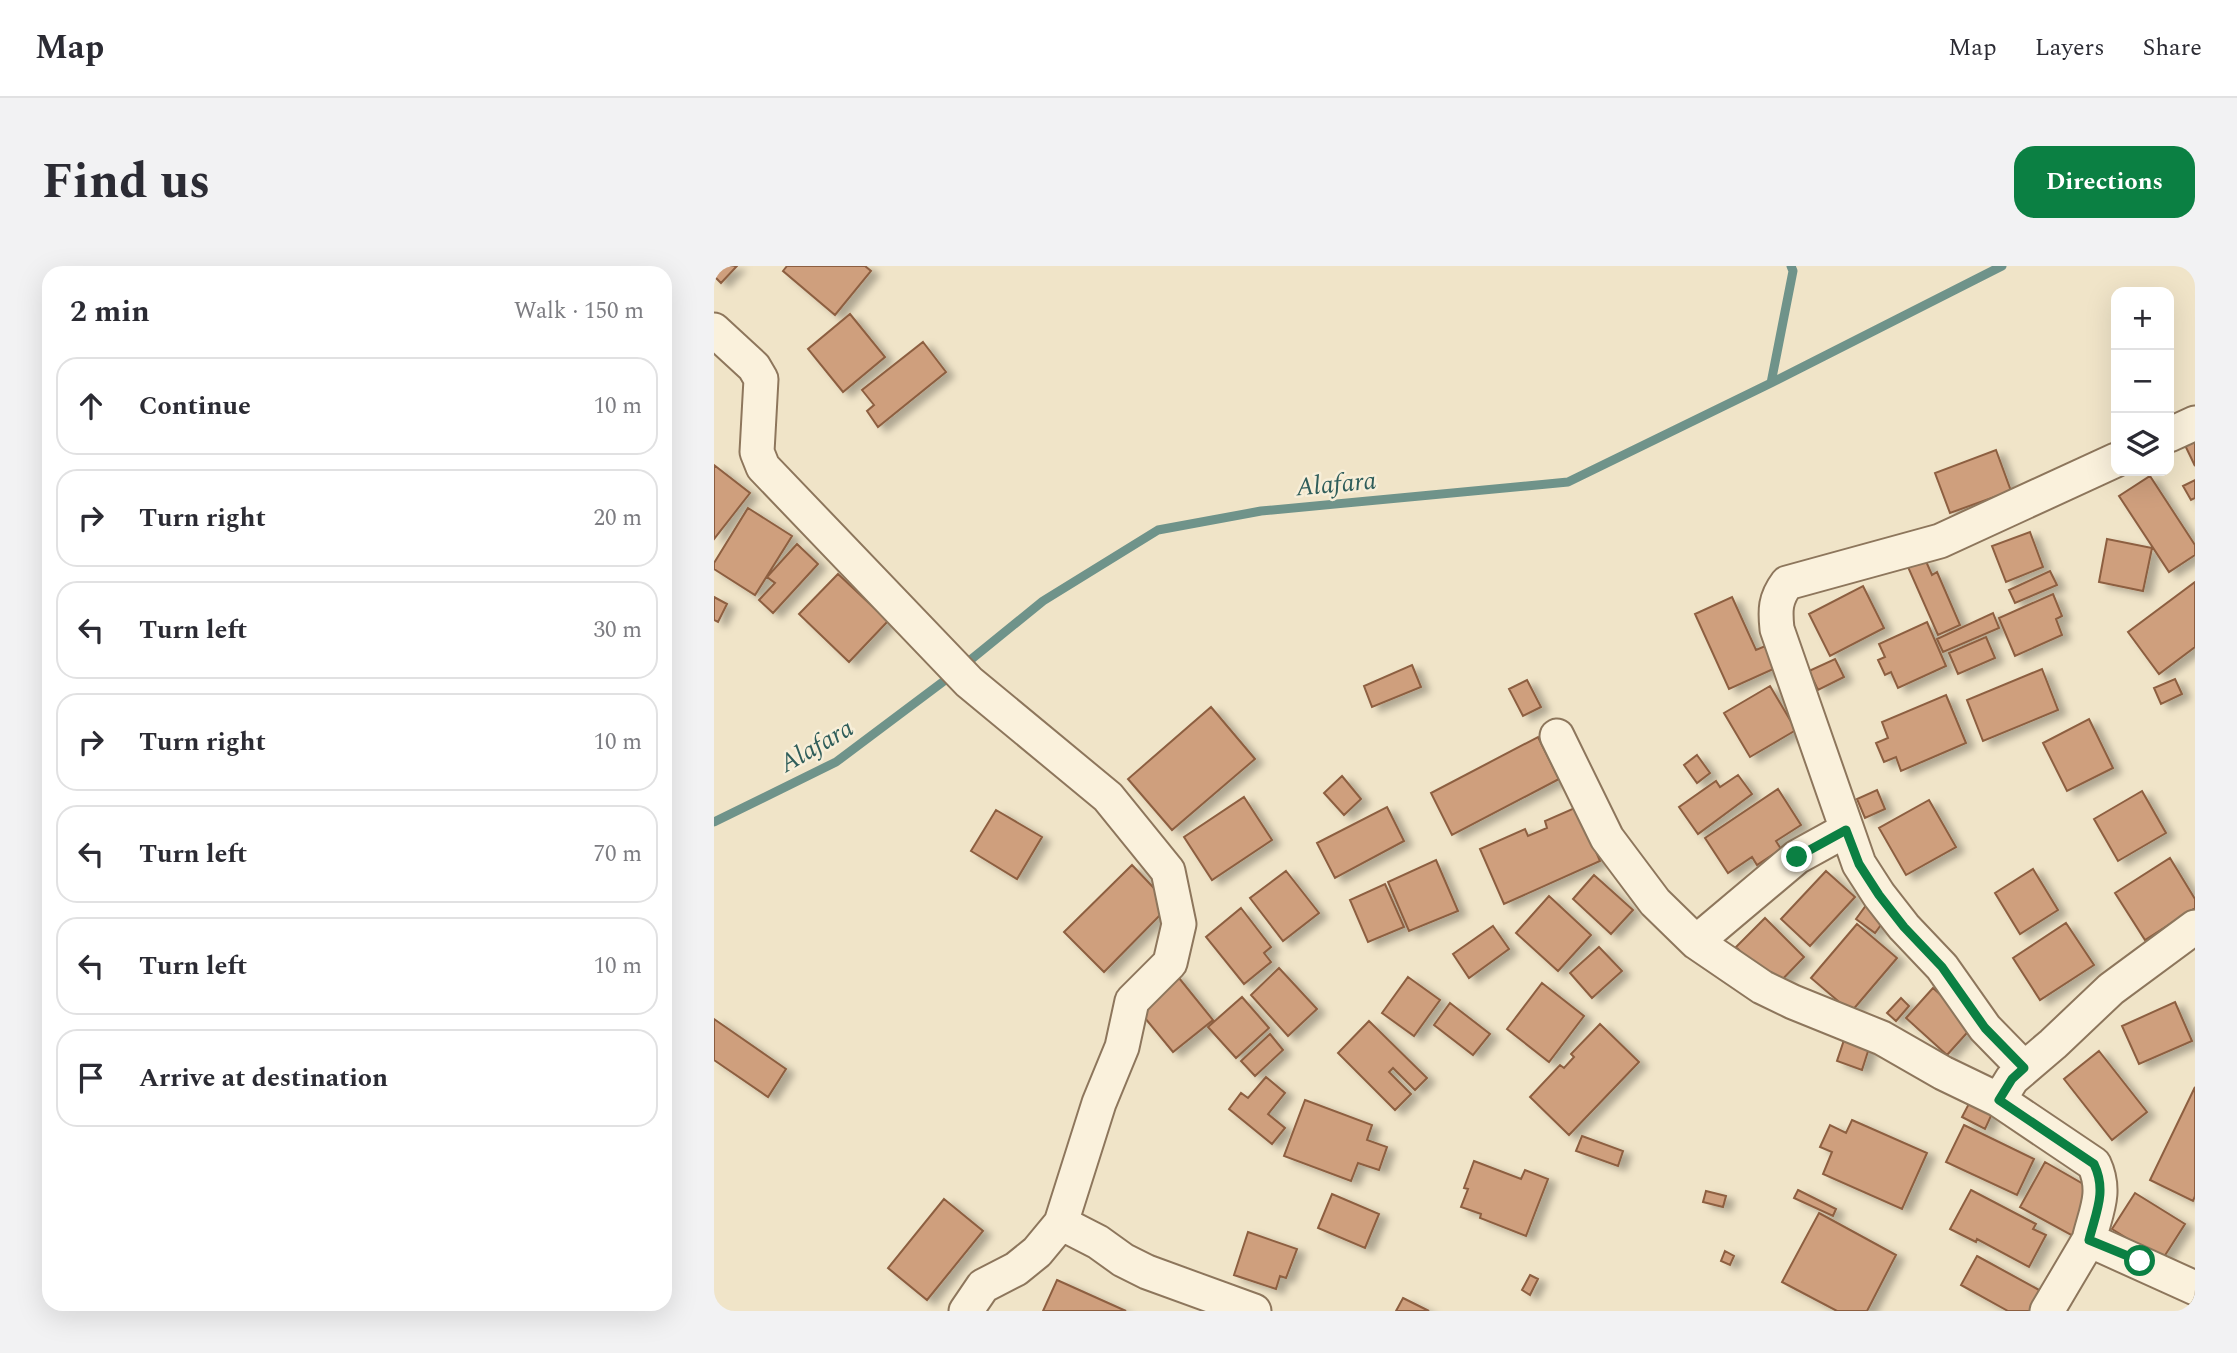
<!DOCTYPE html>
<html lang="en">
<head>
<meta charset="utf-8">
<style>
  :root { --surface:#fff; --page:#f2f2f3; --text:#2b2b33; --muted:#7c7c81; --line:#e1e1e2; --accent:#0b8043 }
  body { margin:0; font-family:Spectral,serif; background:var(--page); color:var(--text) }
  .controls { position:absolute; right:21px; top:21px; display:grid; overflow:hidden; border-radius:14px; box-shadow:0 7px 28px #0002 }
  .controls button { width:63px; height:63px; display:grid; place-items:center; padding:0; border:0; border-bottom:2px solid var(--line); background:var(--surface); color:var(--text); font:35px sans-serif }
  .stop { position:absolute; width:21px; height:21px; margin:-16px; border:5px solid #0b8043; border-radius:50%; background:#fff }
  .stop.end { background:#0b8043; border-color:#fff; box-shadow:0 2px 7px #0008 }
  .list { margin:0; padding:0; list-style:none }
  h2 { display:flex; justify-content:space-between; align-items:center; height:91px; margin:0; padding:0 28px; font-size:30px }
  h2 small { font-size:23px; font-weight:400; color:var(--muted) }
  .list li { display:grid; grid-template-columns:46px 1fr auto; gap:21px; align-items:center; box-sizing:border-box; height:98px; margin:0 14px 14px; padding:0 14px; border:2px solid var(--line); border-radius:21px }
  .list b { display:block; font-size:26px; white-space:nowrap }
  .list em { font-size:23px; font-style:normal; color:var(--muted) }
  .icon { flex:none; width:38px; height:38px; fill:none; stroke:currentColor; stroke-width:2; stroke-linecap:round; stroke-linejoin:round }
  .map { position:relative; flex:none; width:1481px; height:1045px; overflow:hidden; border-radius:21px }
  header { display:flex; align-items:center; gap:42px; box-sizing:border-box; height:98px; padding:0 35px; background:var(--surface); border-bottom:2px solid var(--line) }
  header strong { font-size:33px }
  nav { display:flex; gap:38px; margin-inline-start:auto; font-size:24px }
  .intro { display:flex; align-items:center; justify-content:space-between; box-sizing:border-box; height:168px; padding:0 42px }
  h1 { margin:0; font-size:49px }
  .button { padding:18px 32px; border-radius:21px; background:var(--accent); color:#fff; font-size:24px; font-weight:700 }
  main { display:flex; gap:42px; padding:0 42px }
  aside { flex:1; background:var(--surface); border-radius:21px; box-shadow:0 7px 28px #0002 }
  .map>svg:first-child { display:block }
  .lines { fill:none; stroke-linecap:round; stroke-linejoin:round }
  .stream { stroke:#6f938a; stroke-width:9 }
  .building { fill:#cf9f7d; stroke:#8d5f41; stroke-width:2; filter:url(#shadow) }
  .minor-casing { stroke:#8d765c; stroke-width:37 }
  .minor { stroke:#faf1dc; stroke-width:33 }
  .route { stroke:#0b8043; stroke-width:9 }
  .labels { text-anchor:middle; stroke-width:5; stroke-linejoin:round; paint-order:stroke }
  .water-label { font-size:26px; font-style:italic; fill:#2f5d5a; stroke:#f7eed8 }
</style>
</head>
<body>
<header>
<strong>Map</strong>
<nav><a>Map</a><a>Layers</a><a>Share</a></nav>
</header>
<div class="intro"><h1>Find us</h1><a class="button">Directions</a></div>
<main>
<aside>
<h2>2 min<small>Walk · 150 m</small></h2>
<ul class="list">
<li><svg class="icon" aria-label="ahead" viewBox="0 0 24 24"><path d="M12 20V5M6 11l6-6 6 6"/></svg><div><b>Continue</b></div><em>10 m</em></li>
<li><svg class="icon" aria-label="right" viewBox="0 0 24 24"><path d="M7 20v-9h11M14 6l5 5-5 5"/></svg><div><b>Turn right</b></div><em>20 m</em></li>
<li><svg class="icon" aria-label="left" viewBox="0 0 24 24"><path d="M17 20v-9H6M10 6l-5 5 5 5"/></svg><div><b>Turn left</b></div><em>30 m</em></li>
<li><svg class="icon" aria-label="right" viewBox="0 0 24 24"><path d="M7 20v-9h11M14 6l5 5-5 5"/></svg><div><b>Turn right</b></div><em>10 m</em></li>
<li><svg class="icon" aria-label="left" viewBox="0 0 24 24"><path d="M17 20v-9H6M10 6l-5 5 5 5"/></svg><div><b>Turn left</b></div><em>70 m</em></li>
<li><svg class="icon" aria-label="left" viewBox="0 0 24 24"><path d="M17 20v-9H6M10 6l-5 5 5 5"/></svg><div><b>Turn left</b></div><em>10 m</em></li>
<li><svg class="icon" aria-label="arrive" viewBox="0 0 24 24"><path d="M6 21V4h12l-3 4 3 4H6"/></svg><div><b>Arrive at destination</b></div></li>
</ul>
</aside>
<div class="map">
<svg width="1481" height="1045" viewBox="0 0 1481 1045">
  <defs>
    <filter id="shadow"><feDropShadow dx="8" dy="4.5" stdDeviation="3.5" flood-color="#0004"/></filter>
  </defs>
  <rect width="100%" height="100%" fill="#f0e4c8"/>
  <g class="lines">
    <path class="stream" d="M 1057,117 L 1079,5 L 1077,0
      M 249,400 L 329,335 L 444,264 L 547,245 L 854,216 L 1057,117 L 1288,0
      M 0,556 L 122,496 L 238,409"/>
  </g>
  <path class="building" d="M 0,0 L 23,0 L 7,17 L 0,10 Z
    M 73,0 L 151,0 L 157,5 L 121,49 L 69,5 Z
    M 136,48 L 171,91 L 129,126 L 94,83 Z
    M 209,76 L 232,106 L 164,161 L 153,145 L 160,139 L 148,124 Z
    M 1481,167 L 1481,200 L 1468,173 Z
    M 1282,184 L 1297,225 L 1236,247 L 1221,207 Z
    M 0,199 L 36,227 L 0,273 Z
    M 1436,210 L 1481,279 L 1481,289 L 1455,306 L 1405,230 Z
    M 1481,214 L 1481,232 L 1477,234 L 1469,220 Z
    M 34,242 L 78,270 L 41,329 L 0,303 L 0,297 Z
    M 1316,266 L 1329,301 L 1292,316 L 1278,280 Z
    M 1393,273 L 1438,282 L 1429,325 L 1385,316 Z
    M 83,278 L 104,298 L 59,347 L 45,334 L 61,317 L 53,311 Z
    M 1211,293 L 1218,309 L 1223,306 L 1246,359 L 1224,369 L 1194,301 Z
    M 1336,305 L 1343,319 L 1301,337 L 1295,324 Z
    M 124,308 L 174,355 L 135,396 L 85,348 Z
    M 1481,316 L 1481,381 L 1445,408 L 1414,366 Z
    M 1149,320 L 1170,362 L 1116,390 L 1095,348 Z
    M 1339,328 L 1348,350 L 1342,353 L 1348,369 L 1301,390 L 1285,352 Z
    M 0,331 L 13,338 L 4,356 L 0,354 Z
    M 1018,331 L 1042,384 L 1056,378 L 1066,400 L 1015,423 L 981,348 Z
    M 1279,347 L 1285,362 L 1229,386 L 1223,373 Z
    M 1213,356 L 1232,400 L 1184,422 L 1177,406 L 1171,409 L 1164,394 L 1171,391 L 1165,378 Z
    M 1272,371 L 1281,392 L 1244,408 L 1235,387 Z
    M 1121,393 L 1130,411 L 1104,424 L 1095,405 Z
    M 698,399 L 707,421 L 658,441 L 650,420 Z
    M 1328,403 L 1344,444 L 1269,475 L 1253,434 Z
    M 1461,413 L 1468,428 L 1447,438 L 1440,422 Z
    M 813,414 L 827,441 L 809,450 L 795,423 Z
    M 1056,420 L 1082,464 L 1036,491 L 1010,447 Z
    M 1232,429 L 1252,477 L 1187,505 L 1182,491 L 1170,496 L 1162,477 L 1174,472 L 1168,456 Z
    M 497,441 L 541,493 L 458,564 L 414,513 Z
    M 1375,453 L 1399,502 L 1353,525 L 1329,477 Z
    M 824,471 L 845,513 L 738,569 L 717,527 Z
    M 983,489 L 996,507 L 983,517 L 970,499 Z
    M 1024,509 L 1038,528 L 984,568 L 965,541 L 1002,515 L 1006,521 Z
    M 628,510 L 647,533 L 630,549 L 610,527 Z
    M 1064,523 L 1087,559 L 1062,575 L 1067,583 L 1043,599 L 1038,591 L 1014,607 L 991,572 Z
    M 1163,524 L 1171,543 L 1151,552 L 1143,533 Z
    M 1428,525 L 1452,567 L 1404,595 L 1380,553 Z
    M 530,531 L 558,574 L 498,614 L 470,571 Z
    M 1215,534 L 1242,581 L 1192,609 L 1165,562 Z
    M 673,541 L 690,575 L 621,612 L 603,577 Z
    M 863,541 L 886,595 L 790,638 L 766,583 L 811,563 L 814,570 L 833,562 L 831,555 Z
    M 282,544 L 328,571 L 303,613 L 257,585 Z
    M 1456,592 L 1481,633 L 1481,642 L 1431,674 L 1401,627 Z
    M 722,594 L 744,645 L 695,665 L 674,616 Z
    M 418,599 L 456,639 L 390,706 L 350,666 Z
    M 1319,603 L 1344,644 L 1306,668 L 1281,627 Z
    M 572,605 L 605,647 L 569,675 L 536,632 Z
    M 1112,605 L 1141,631 L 1096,680 L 1067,653 Z
    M 880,609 L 919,644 L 897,668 L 859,633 Z
    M 671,618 L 690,661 L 654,676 L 636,634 Z
    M 835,630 L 877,669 L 844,705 L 802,667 Z
    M 1153,638 L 1172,652 L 1161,667 L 1142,653 Z
    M 527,642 L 557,681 L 550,687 L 557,696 L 530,718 L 492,671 Z
    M 1051,652 L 1090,691 L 1061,721 L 1022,681 Z
    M 1352,657 L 1380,699 L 1326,734 L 1299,692 Z
    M 1143,658 L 1183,692 L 1137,746 L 1097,712 Z
    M 779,660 L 795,683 L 755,712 L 739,688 Z
    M 885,681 L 908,705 L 878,732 L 856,707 Z
    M 565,702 L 603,743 L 574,770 L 537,729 Z
    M 461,707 L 499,754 L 459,786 L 421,740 Z
    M 694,711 L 726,734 L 700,770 L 668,747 Z
    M 828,717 L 870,750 L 835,796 L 793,763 Z
    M 1219,722 L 1260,759 L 1233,789 L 1192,752 Z
    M 528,731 L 555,762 L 522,792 L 494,761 Z
    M 1187,732 L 1195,740 L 1182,755 L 1173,747 Z
    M 1461,736 L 1478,775 L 1425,798 L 1408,760 Z
    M 736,737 L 776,768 L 759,789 L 720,759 Z
    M 0,753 L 72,803 L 54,831 L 0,794 Z
    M 655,755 L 713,812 L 701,824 L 679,802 L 675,806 L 697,828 L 681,844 L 624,787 Z
    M 886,758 L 925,796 L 855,869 L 816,831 L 846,799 L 850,802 L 860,791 L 857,788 Z
    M 556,768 L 569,784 L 541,810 L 527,795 Z
    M 1131,771 L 1156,779 L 1148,804 L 1123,795 Z
    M 1385,785 L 1433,846 L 1398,874 L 1350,813 Z
    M 552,811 L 571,827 L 554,848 L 571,862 L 558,878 L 515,843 L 527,827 L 534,832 Z
    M 1481,821 L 1481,930 L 1479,935 L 1436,914 Z
    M 1260,828 L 1282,839 L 1271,863 L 1248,851 Z
    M 591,834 L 658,859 L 653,874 L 673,881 L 665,904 L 644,897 L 637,915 L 570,890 Z
    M 1138,854 L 1213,887 L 1188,943 L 1109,908 L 1118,886 L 1106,881 L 1116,859 L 1132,867 Z
    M 1250,859 L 1320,893 L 1303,929 L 1232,896 Z
    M 868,870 L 909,885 L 904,900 L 862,885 Z
    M 760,895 L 807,913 L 811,904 L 834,913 L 812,970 L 766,952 L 767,948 L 747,941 L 754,923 L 750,922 Z
    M 1331,896 L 1383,926 L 1359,970 L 1306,941 Z
    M 1084,924 L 1122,943 L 1119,950 L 1080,932 Z
    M 1257,924 L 1322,958 L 1319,963 L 1332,969 L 1315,1001 L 1263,973 L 1262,976 L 1236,963 Z
    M 992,925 L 1012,930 L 1009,941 L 989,936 Z
    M 1421,927 L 1471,958 L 1448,994 L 1398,963 Z
    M 618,928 L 665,948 L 651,982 L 604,962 Z
    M 230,933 L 269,965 L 213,1034 L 174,1002 Z
    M 1105,947 L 1182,989 L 1153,1045 L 1123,1045 L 1068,1016 Z
    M 534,966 L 583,983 L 572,1012 L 566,1010 L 562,1023 L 520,1009 Z
    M 1011,985 L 1020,990 L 1016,999 L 1007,995 Z
    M 1263,990 L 1327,1025 L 1316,1045 L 1294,1045 L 1247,1019 Z
    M 816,1009 L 824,1013 L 816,1029 L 808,1024 Z
    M 343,1014 L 412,1045 L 329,1045 Z
    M 689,1032 L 715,1045 L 682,1045 Z"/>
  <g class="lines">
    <g class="minor-casing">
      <path id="minor" d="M 0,64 L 40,101 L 47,113 L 43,186 L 49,201 L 255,416 L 394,531 L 454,605 L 465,658 L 456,697 L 418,735 L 408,781 L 385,837 L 347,957 L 323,986 L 302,1003 L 269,1020 L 252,1045
        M 1455,169 L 1481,157
        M 843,470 L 893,572 L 941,636 L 982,676 L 1048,721 L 1079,736 L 1168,772 L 1229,807 L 1285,834 L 1298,813 L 1339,778 L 1397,723 L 1481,661
        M 982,676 L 1083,591 L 1132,564
        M 1310,802 L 1271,762 L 1228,701 L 1190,661 L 1165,629 L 1145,598 L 1063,363 C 1061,344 1061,333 1073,317 L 1226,275 L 1402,194
        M 1285,834 L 1380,898 C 1393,926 1382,945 1375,974
        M 347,957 L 384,976 L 409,994 L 433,1006 L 540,1045
        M 1333,1045 L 1375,974 L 1481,1022"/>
    </g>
    <use href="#minor" class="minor"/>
  </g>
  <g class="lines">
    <path class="route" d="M 1083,591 L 1132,564 L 1145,598 L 1165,629 L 1190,661 L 1228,701 L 1271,762 L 1310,802 L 1298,813 L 1285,834 L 1380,898 C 1393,925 1382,946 1375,974 L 1426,995"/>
  </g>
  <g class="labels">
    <g class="water-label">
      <text transform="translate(622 217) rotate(-5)" y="9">Alafara</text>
      <text transform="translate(102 479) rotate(-30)" y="9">Alafara</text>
    </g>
  </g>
</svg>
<div class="controls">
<button>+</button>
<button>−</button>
<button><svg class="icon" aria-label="layers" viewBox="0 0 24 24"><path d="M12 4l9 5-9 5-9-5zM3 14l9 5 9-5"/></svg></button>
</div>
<div class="stop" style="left:1426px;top:995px"></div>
<div class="stop end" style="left:1083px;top:591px"></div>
</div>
</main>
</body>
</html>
